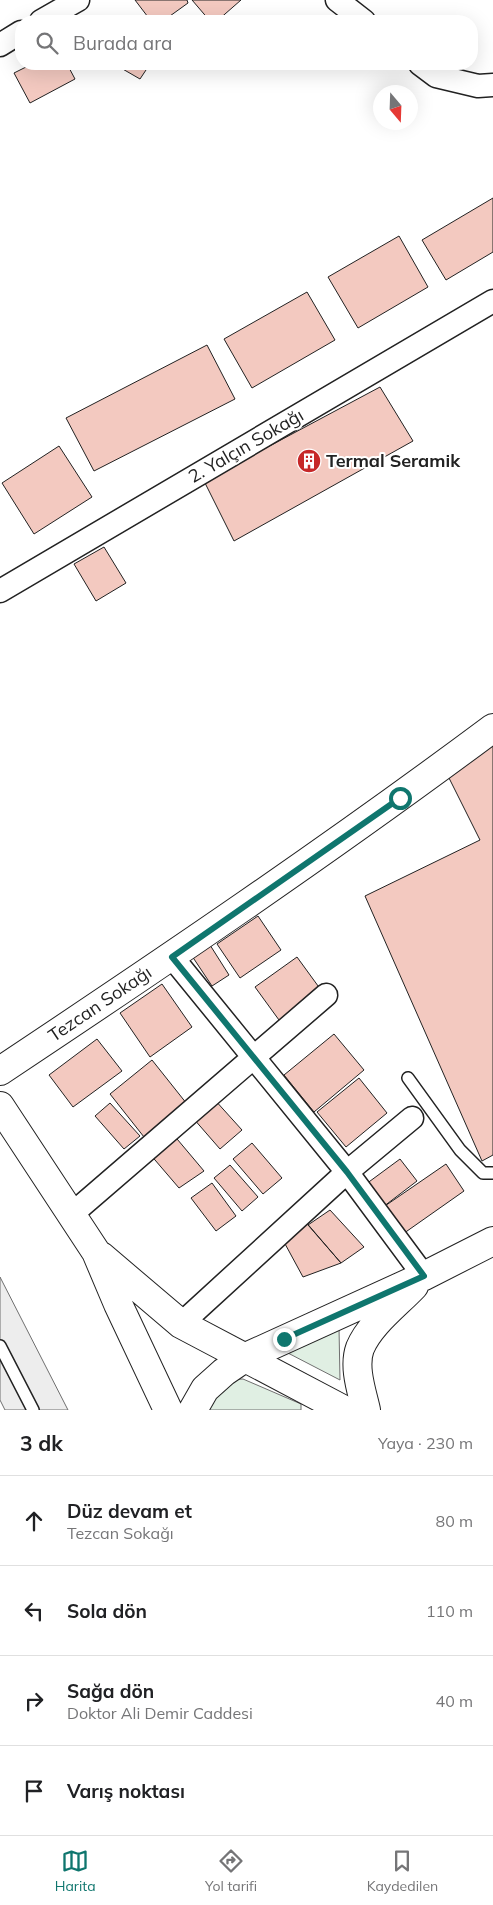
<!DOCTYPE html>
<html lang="tr">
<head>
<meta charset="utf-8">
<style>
  :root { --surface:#fff; --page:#f2f2f2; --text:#202124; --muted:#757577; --line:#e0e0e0; --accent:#0f766e }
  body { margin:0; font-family:Mulish,sans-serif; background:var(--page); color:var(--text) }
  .compass { position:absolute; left:373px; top:85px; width:45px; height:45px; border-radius:50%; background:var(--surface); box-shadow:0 5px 20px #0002; rotate:161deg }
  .stop { position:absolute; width:15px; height:15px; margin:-11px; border:4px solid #0f766e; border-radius:50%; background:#fff }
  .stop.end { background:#0f766e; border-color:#fff; box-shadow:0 1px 5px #0008 }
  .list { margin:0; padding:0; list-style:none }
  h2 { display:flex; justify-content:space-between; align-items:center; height:65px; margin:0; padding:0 20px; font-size:21px }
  h2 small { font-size:16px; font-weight:400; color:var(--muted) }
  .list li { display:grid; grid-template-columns:32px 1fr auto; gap:15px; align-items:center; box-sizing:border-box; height:90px; padding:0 20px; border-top:1px solid var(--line) }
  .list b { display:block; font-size:19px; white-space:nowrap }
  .list p { margin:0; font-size:16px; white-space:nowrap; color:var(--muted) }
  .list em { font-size:16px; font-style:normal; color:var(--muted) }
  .icon { flex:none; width:28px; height:28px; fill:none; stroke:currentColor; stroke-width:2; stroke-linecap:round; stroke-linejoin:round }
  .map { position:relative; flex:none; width:493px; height:1410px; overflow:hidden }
  .search { position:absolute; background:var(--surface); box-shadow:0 5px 20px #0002; left:15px; right:15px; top:15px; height:55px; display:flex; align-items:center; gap:12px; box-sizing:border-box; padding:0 18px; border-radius:20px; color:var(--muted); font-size:19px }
  .sheet { height:425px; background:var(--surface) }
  nav { display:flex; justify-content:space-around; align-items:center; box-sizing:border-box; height:70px; border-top:1px solid var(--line); background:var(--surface); font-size:14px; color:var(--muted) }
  nav a { display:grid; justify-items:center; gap:2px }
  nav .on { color:var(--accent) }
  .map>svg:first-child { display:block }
  .green { fill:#e0efe3; stroke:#6f6f6f }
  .parking { fill:#ededed; stroke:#6f6f6f }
  .building { fill:#f3c9c0; stroke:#222 }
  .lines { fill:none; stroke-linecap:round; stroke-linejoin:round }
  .service-casing { stroke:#222; stroke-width:14 }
  .minor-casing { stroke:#222; stroke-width:25 }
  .tertiary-casing { stroke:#222; stroke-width:30 }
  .secondary-casing { stroke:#222; stroke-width:30 }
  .service { stroke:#fff; stroke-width:11 }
  .minor { stroke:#fff; stroke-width:22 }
  .tertiary { stroke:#fff; stroke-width:28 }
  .secondary { stroke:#fff; stroke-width:28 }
  .route { stroke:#0f766e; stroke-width:6 }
  .labels { text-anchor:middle; stroke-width:4; stroke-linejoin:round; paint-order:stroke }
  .street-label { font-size:18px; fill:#222; stroke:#fff }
  .poi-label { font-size:18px; font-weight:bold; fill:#222; stroke:#fff; text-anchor:start }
</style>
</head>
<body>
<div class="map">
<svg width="493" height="1410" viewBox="0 0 493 1410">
  <rect width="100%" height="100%" fill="#fff"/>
  <path class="green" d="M 339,1328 L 340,1380 L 286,1352 Z
    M 243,1379 L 301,1404 L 301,1410 L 208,1410 L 225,1380 Z"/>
  <path class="parking" d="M 0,1277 L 68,1410 L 5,1410 L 0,1400 Z"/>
  <path class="building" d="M 135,0 L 187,0 L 188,3 L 163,21 L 151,21 Z
    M 192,0 L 241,0 L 217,21 L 210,21 Z
    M 32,64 L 67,64 L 75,79 L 30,103 L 14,73 Z
    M 114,64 L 150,64 L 140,79 Z
    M 493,198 L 493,252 L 446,280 L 422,240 Z
    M 399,236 L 428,287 L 358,328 L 328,277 Z
    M 307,292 L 335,340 L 252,388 L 224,339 Z
    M 207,345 L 235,399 L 94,471 L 66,418 Z
    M 380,387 L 413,441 L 234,541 L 204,481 Z
    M 59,446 L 92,497 L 34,534 L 2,483 Z
    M 104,547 L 126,583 L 96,601 L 74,564 Z
    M 493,739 L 493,1155 L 482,1161 L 365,896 L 480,840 L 444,768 Z
    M 258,916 L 281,950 L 240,978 L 217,944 Z
    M 210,945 L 229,975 L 212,986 L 192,956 Z
    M 297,957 L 321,990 L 279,1020 L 255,987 Z
    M 162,984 L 192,1027 L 150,1057 L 120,1013 Z
    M 334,1034 L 364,1070 L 314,1112 L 284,1075 Z
    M 97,1039 L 122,1071 L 73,1107 L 49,1075 Z
    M 152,1060 L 187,1104 L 144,1137 L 110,1094 Z
    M 359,1078 L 387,1113 L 346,1147 L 317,1112 Z
    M 214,1099 L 242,1130 L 220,1149 L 193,1118 Z
    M 110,1103 L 140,1136 L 124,1149 L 95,1116 Z
    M 172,1133 L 204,1171 L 179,1188 L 149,1153 Z
    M 252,1143 L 282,1178 L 263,1194 L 233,1159 Z
    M 400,1159 L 417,1181 L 379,1210 L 362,1187 Z
    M 446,1164 L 464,1191 L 400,1236 L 382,1208 Z
    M 230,1165 L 258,1197 L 242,1211 L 214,1178 Z
    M 212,1183 L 236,1216 L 216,1231 L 191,1198 Z
    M 330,1210 L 364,1247 L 341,1263 L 308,1225 Z
    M 305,1221 L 341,1263 L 303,1277 L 284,1242 Z"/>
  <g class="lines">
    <g class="service-casing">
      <path id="service" d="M 408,1078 L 460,1150 L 483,1173 L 493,1173
        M 0,1346 L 33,1410"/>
    </g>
    <g class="minor-casing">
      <path id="minor" d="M 337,0 L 364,21
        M 41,21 L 78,0
        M 0,45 L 21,32
        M 420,64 L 436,76 L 478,86 L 493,85
        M 0,591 L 493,301
        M 172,957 L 347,1172 L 424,1276
        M 72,1214 L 326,995
        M 181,1324 L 347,1172 L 412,1118"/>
    </g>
    <g class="tertiary-casing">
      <path id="tertiary" d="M 0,1071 C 167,960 332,848 493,728
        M 246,1357 L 424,1276 L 493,1241
        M 366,1410 C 362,1392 353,1367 360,1348 C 370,1324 396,1305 414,1286"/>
    </g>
    <g class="secondary-casing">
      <path id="secondary" d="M 0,1106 L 96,1252 L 118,1304 L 168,1410
        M 101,1256 L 181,1324 L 344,1410
        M 193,1410 L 205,1389 L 224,1372 L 246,1357"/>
    </g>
    <use href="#service" class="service"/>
    <use href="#minor" class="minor"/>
    <use href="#tertiary" class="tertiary"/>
    <use href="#secondary" class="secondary"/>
  </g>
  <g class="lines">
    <path class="route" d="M 284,1339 L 424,1276 L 347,1172 L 172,957 L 400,798"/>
  </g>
  <defs>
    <g id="building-disc" transform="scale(1.25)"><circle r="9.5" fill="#c62828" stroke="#fff"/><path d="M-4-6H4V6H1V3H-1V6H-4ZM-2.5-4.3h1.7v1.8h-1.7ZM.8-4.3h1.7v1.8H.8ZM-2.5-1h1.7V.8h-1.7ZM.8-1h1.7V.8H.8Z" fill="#fff"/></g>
  </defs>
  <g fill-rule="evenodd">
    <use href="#building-disc" x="309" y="461"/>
  </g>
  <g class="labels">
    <g class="street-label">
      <text transform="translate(246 446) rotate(-30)" y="6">2. Yalçın Sokağı</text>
      <text transform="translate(100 1004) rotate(-34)" y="6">Tezcan Sokağı</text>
    </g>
    <g class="poi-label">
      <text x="326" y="467">Termal Seramik</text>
    </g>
  </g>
</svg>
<svg class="compass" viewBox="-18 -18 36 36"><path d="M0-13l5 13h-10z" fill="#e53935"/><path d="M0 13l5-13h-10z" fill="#757577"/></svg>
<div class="stop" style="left:400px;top:798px"></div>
<div class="stop end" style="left:284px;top:1339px"></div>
<div class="search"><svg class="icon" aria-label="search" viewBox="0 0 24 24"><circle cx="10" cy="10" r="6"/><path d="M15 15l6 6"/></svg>Burada ara</div>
</div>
<section class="sheet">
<h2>3 dk<small>Yaya · 230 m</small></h2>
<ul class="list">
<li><svg class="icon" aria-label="ahead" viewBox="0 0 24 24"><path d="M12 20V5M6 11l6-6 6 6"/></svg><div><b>Düz devam et</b><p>Tezcan Sokağı</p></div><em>80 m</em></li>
<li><svg class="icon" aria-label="left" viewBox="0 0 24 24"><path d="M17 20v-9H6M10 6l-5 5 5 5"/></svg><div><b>Sola dön</b></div><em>110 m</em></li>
<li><svg class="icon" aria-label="right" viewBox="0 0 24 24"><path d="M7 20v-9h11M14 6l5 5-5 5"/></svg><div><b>Sağa dön</b><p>Doktor Ali Demir Caddesi</p></div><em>40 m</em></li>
<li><svg class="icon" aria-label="arrive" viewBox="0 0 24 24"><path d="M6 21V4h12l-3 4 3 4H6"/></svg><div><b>Varış noktası</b></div></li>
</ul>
</section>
<nav>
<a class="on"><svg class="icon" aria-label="map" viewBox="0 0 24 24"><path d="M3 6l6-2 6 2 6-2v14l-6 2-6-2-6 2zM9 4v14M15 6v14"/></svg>Harita</a>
<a><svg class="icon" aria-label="directions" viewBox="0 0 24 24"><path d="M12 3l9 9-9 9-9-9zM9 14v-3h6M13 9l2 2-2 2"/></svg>Yol tarifi</a>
<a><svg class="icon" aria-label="saved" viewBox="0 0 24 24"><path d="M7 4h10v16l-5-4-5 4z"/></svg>Kaydedilen</a>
</nav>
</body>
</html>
